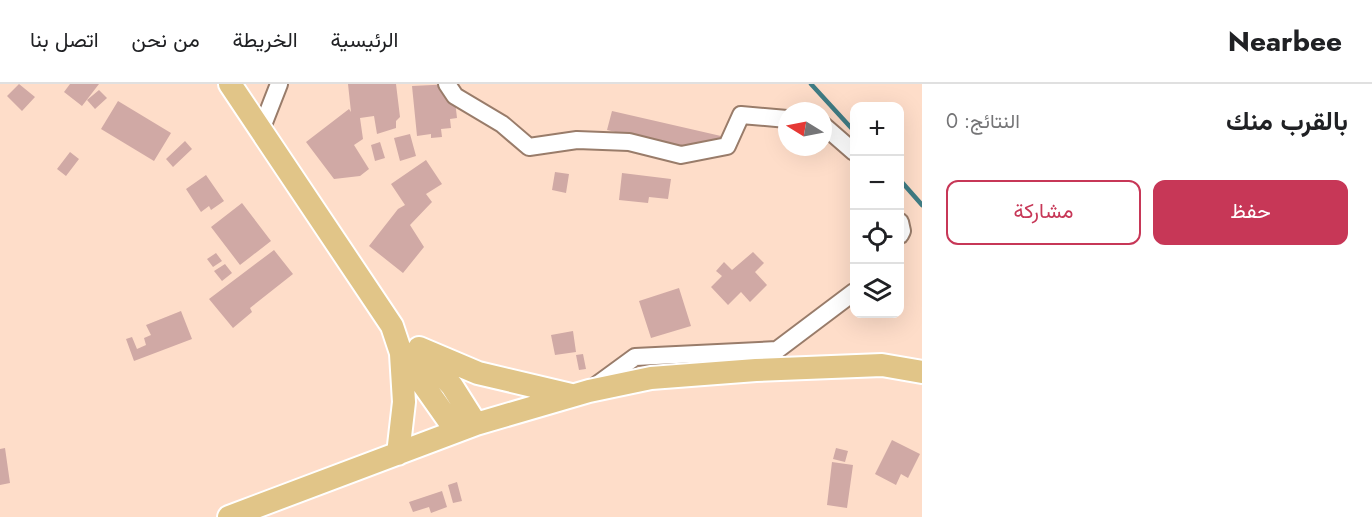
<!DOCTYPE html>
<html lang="ar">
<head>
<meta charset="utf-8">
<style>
  :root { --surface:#fff; --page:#f2f2f2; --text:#202124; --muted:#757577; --line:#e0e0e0; --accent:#c73757 }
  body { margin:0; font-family:Jost,Vazirmatn,sans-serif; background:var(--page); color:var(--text); direction:rtl }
  .controls { position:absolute; right:18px; top:18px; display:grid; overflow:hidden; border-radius:12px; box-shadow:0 6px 24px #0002 }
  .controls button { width:54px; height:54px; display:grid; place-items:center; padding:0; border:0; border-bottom:2px solid var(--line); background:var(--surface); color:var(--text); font:30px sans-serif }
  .compass { position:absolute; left:778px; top:18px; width:54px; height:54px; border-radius:50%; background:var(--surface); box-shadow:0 6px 24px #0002; rotate:280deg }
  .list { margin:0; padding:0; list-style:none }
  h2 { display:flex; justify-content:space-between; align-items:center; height:78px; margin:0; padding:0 24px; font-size:26px }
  h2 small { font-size:20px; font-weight:400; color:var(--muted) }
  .actions { display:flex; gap:12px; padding:18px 24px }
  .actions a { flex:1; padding:14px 0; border:2px solid var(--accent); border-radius:12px; text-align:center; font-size:21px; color:var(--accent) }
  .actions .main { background:var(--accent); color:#fff }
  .icon { flex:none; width:33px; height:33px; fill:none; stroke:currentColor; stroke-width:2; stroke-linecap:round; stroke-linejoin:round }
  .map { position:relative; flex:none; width:922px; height:433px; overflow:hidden; direction:ltr }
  header { display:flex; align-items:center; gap:36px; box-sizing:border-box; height:84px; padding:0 30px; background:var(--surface); border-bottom:2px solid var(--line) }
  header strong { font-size:28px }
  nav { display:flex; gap:33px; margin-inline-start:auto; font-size:21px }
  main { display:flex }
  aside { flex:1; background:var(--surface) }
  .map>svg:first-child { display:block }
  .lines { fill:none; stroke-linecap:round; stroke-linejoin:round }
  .stream { stroke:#407c84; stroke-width:4.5 }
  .building { fill:#d0a9a5 }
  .minor-casing { stroke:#997c6a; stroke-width:20 }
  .major-casing { stroke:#fff; stroke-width:26 }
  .minor { stroke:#fff; stroke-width:16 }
  .major { stroke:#e1c588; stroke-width:22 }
</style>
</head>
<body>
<header>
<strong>Nearbee</strong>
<nav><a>الرئيسية</a><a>الخريطة</a><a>من نحن</a><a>اتصل بنا</a></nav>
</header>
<main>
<aside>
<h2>بالقرب منك<small>النتائج: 0</small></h2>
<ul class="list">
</ul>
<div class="actions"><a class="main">حفظ</a><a>مشاركة</a></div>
</aside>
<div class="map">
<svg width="922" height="433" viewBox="0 0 922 433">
  <rect width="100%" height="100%" fill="#feddc9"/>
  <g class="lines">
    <path class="stream" d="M 811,0 L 854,47
      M 900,96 L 922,121"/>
  </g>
  <path class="building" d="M 19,0 L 35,13 L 22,27 L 7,12 Z
    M 70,0 L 99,0 L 82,22 L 64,8 Z
    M 348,0 L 396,0 L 400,33 L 396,37 L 396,44 L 377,50 L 374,32 L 360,34 L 363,55 L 354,61 L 369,85 L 360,92 L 334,95 L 306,58 L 349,25 L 351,28 Z
    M 453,0 L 457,34 L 450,35 L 451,44 L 441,45 L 442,53 L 431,54 L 431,50 L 417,52 L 412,2 Z
    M 99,6 L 107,14 L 95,25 L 87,16 Z
    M 118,17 L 171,49 L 154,77 L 101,45 Z
    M 612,27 L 721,52 L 716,72 L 607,46 Z
    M 410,50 L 416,72 L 400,77 L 394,54 Z
    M 185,57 L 192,65 L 173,83 L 166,75 Z
    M 380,58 L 385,74 L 375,77 L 371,61 Z
    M 70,68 L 79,75 L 66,92 L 57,85 Z
    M 426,76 L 442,100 L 426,110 L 432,118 L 410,141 L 424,163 L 403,189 L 369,162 L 398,125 L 405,121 L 391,100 Z
    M 555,88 L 569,90 L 566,109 L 552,106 Z
    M 622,89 L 671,95 L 668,115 L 649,113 L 648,119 L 619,116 Z
    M 206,91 L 224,117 L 211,126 L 209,122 L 201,128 L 186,105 Z
    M 242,119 L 271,157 L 240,181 L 211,143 Z
    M 274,166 L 293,190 L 250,224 L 252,228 L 233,244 L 209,215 Z
    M 753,168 L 764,179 L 755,188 L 767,201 L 750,218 L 741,208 L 728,221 L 711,203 L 722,192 L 716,187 L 724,178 L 732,186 Z
    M 216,169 L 222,177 L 213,183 L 207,175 Z
    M 225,180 L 232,189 L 222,197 L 214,187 Z
    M 679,204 L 691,242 L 651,254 L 639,217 Z
    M 181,227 L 192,255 L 134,277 L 126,255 L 132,253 L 137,265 L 146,261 L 144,254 L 151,251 L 146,241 Z
    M 573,247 L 576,268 L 555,271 L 551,251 Z
    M 583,270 L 586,285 L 579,286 L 576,271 Z
    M 892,356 L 920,370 L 908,394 L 901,390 L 896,401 L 875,390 Z
    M 5,364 L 10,399 L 0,401 L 0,365 Z
    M 836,364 L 848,367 L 845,378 L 833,375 Z
    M 832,378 L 853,381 L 847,424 L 827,421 Z
    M 457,398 L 462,417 L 453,419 L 448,401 Z
    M 442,407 L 447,423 L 431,429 L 429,423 L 413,428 L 409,418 Z"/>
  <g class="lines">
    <g class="minor-casing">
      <path id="minor" d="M 447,0 L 455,12 L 502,40 L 529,63 L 577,56 L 629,58 L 681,71 L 727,62 L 741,31 L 787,35
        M 823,41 L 854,68
        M 261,46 L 279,0
        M 900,138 L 902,147 L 900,151
        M 594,303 L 635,273 L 777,266 L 854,208"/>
    </g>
    <g class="major-casing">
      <path id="major" d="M 230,0 L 392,242 L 401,269 L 456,347
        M 419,264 L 478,289 L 571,311
        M 425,272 L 452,302 L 476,340
        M 398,370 L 404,318 L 401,270
        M 229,433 L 476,340 L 589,307 L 651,294 L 756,286 L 882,281 L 922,288"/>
    </g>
    <use href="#minor" class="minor"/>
    <use href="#major" class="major"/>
  </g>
</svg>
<div class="controls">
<button>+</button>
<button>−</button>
<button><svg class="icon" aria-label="locate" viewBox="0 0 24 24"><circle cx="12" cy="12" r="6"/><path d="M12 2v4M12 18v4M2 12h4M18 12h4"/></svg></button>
<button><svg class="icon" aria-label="layers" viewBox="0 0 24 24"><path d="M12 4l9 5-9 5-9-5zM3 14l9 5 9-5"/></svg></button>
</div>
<svg class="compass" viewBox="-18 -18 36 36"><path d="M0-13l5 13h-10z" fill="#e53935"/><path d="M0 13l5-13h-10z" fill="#757577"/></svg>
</div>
</main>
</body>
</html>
